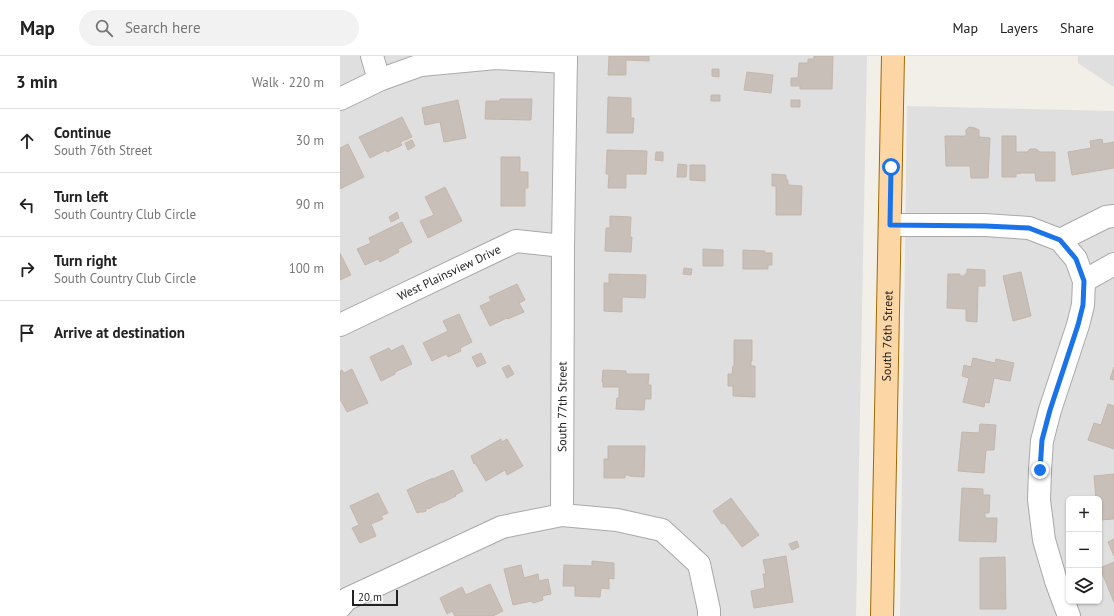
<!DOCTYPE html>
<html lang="en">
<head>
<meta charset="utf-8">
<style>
  :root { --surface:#fff; --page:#f2f2f2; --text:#222; --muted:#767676; --line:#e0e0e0 }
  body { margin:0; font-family:"PT Sans",sans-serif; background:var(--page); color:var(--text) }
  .controls { position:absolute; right:12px; bottom:12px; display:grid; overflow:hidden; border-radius:6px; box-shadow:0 1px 3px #0004 }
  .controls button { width:36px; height:36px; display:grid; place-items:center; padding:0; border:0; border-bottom:1px solid var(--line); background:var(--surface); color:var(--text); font:20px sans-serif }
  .scale { position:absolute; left:12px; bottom:10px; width:46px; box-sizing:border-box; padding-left:4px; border:2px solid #222; border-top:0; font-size:11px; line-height:14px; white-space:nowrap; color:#222; -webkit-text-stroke:3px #fff; paint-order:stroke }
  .stop { position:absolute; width:12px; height:12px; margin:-9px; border:3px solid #1a73e8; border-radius:50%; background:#fff }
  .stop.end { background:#1a73e8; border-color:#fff; box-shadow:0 1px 4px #0008 }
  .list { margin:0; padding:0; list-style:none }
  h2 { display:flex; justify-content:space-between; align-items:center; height:52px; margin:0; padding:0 16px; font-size:17px }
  h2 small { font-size:13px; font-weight:400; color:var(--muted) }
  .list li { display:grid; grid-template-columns:26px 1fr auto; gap:12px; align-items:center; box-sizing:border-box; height:64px; padding:0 16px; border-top:1px solid var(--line) }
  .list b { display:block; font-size:15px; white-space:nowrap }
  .list p { margin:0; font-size:13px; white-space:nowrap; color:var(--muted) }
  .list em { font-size:13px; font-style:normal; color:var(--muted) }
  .icon { flex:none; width:22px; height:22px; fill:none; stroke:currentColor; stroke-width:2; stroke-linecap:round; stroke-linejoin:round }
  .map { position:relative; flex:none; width:774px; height:560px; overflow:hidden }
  header { display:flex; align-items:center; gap:24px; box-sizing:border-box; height:56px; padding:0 20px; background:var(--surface); border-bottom:1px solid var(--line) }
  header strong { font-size:19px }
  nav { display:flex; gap:22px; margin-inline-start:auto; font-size:14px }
  .search { width:280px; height:36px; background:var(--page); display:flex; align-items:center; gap:10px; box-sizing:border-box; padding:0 14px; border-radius:22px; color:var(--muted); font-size:15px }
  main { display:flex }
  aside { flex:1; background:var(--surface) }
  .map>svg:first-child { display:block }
  .residential { fill:#e0dfdf; fill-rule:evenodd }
  .building { fill:#c7bfb8; stroke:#c4b6ab }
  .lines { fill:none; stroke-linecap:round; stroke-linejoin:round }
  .minor-casing { stroke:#a9a9a9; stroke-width:24 }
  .major-casing { stroke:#a06b00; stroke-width:24 }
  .minor { stroke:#fff; stroke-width:22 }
  .major { stroke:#fcd6a4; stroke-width:22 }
  .route { stroke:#1a73e8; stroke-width:5 }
  .labels { text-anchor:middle; stroke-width:3.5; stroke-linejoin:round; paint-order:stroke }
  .street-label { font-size:12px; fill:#222; stroke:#fff }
</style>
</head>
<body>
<header>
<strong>Map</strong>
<div class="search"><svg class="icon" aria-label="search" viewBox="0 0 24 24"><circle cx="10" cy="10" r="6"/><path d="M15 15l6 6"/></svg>Search here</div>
<nav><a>Map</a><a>Layers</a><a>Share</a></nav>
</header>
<main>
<aside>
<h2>3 min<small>Walk · 220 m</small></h2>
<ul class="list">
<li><svg class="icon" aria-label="ahead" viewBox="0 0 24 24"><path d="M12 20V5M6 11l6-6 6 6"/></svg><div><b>Continue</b><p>South 76th Street</p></div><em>30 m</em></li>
<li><svg class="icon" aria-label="left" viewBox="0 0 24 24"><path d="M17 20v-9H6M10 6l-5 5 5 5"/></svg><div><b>Turn left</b><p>South Country Club Circle</p></div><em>90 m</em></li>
<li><svg class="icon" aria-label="right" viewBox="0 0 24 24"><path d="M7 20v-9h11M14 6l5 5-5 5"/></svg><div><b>Turn right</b><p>South Country Club Circle</p></div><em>100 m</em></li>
<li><svg class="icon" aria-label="arrive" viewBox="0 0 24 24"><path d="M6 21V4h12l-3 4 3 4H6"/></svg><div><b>Arrive at destination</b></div></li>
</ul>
</aside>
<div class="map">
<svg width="774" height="560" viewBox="0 0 774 560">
  <rect width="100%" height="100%" fill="#f2efe9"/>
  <path class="residential" d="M 0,0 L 527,0 L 516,560 L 0,560 Z
    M 738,0 L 774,0 L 774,31 L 738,7 Z
    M 567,50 L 774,55 L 774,560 L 560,560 ZM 729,443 L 759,443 L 759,545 L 729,545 Z"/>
  <path class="building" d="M 269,0 L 309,0 L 309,5 L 286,4 L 286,19 L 268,19 Z
    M 474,0 L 493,0 L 492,33 L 460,33 L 460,30 L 451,30 L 451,22 L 458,22 L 459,7 L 468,7 L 468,3 L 474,3 Z
    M 372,13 L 379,13 L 379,21 L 372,20 Z
    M 407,16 L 433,19 L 431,37 L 404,34 Z
    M 371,39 L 380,39 L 380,45 L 371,45 Z
    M 268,41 L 291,42 L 291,62 L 294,62 L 293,77 L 267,77 Z
    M 160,43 L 192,43 L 191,64 L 145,63 L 146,45 L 160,45 Z
    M 118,44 L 126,82 L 104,86 L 100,66 L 85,69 L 82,52 Z
    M 451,44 L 460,44 L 460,51 L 451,51 Z
    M 62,61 L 72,81 L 60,86 L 62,89 L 47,96 L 46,94 L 30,102 L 19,81 Z
    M 629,71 L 635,72 L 639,74 L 639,81 L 650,82 L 648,122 L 631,122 L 630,110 L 606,110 L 605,80 L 626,80 L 626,74 Z
    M 662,80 L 676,80 L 676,96 L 687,96 L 690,93 L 696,93 L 700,96 L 715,96 L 715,125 L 696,125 L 695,117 L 681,117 L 676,118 L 676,121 L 662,121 Z
    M 762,83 L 763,88 L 774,86 L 774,112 L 732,119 L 728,96 L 751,92 L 750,85 Z
    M 72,84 L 75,90 L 68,94 L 65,87 Z
    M 8,88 L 24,121 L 0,133 L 0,92 Z
    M 267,94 L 307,95 L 306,118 L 286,118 L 286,132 L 268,132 L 269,118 L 266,118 Z
    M 316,96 L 323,96 L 323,105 L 315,104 Z
    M 161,101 L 180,101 L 180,116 L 188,116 L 188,132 L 185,132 L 185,150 L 161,150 Z
    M 338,108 L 347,109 L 346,121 L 337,121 Z
    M 350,109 L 365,109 L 365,125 L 350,124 Z
    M 432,118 L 446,119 L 446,124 L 448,124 L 448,129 L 462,130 L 461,159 L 436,159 L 436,130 L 432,130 Z
    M 105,131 L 122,165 L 88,182 L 80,165 L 94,159 L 85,141 Z
    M 57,156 L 59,162 L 51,166 L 49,161 Z
    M 270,160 L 291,161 L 290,181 L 292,181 L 291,196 L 265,195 L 266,172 L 270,172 Z
    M 62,166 L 72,186 L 58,193 L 59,196 L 40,206 L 38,203 L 25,209 L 17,193 L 31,187 L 29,182 Z
    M 363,193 L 383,194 L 383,210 L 363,210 Z
    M 403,194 L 425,195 L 425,197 L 432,197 L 432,209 L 428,209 L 428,213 L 403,213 Z
    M 0,197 L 11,219 L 0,224 Z
    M 344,212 L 352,213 L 351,219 L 343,218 Z
    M 627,213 L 645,214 L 645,230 L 638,230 L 637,266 L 626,265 L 626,253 L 607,252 L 608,218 L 620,218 L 620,220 L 625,220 L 625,218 L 627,218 Z
    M 681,216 L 691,260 L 673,265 L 663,220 Z
    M 269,218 L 306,219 L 305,242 L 282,241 L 282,256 L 264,255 L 264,227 L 269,227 Z
    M 177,228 L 185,244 L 179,247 L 184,256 L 168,263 L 167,262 L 150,270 L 140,250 L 151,245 L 149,241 Z
    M 119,258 L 132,286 L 120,292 L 121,295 L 108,301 L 106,298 L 92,305 L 83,287 L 108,275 L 103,265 Z
    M 394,284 L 412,284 L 412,305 L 411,305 L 411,310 L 415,310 L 415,341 L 393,340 L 393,330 L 388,330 L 388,318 L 392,318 L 393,310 L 394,310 Z
    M 63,289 L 72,308 L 55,316 L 55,318 L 41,325 L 30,301 L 49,292 L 51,295 Z
    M 141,297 L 146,307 L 137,311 L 132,301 Z
    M 633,302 L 655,307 L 656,303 L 674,307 L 670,325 L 654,322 L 649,347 L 645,346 L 644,351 L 623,346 L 629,322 L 622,320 L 624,309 L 631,311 Z
    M 169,309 L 174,318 L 167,322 L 162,312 Z
    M 774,311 L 774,324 L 770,323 Z
    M 12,313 L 28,347 L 7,356 L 0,343 L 0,315 L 2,314 L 4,317 Z
    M 263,314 L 286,315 L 286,318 L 309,318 L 308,329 L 311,329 L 311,343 L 305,343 L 304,354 L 276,353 L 277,342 L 279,342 L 279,331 L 263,331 L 263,326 L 262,326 Z
    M 768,348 L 774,350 L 774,393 L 748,384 L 754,367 L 761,369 Z
    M 640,368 L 656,369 L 654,394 L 646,394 L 644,417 L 618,415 L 622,376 L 639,377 Z
    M 161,383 L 162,386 L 167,383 L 183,410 L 167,419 L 165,414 L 146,425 L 135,407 L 134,408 L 131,400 Z
    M 268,390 L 305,390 L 304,421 L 289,420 L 289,419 L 285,419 L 285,422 L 264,422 L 264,403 L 268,403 Z
    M 113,414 L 123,435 L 115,439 L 116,440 L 102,447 L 102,446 L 88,453 L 88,452 L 86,452 L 86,455 L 83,456 L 80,456 L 77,457 L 67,434 L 93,422 L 93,423 Z
    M 774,418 L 774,463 L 759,464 L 759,443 L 756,443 L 754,420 Z
    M 622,432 L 643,433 L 643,439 L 650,439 L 649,457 L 645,457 L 645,462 L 657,462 L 656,486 L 619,485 Z
    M 38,437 L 48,457 L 41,460 L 43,463 L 31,468 L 36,480 L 20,487 L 12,472 L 19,469 L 10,450 Z
    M 391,442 L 419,479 L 402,491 L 384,467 L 382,468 L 373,455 Z
    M 774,483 L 774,500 L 768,486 Z
    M 457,485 L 459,491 L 452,494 L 449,488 Z
    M 446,500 L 453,546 L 414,552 L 411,535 L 425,532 L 423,518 L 426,518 L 423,504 Z
    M 665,501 L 666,553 L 640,553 L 640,502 Z
    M 252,505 L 274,507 L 274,523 L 269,522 L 269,533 L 261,532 L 260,541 L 235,540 L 235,530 L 223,530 L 224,509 L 252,510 Z
    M 774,506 L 774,546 L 760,512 Z
    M 181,509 L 184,522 L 198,518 L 199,525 L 208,523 L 211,538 L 202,540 L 203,544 L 193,547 L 192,545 L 173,549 L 164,513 Z
    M 150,528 L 163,555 L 153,560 L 115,560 L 112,555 L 107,558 L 100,542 L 122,531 L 126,539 Z"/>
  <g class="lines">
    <g class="minor-casing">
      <g id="minor">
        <path d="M 32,0 L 39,24"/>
        <path d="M 0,43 L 39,24 L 81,9 L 156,2 L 226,6"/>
        <path d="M 550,169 L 645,169 L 689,172 L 720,184 L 736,203 L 744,225 L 743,249 L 738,269 L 710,354 L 702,385 L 700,414 L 699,444 L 704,484 L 716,525 L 729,560"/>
        <path d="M 720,184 L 766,161 L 774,160"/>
        <path d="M 744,225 L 774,208"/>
        <path id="s1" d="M 0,269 L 176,185 L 223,190"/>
        <path d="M 222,459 L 277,464 L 322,474 L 359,508 L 369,554 L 369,560"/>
        <path id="s2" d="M 0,551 L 7,543 L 162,471 L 222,459 L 223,190 L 226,0"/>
      </g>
    </g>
    <g class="major-casing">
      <g id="major">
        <path id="s3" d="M 542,560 C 545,373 550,187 553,0"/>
      </g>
    </g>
    <use href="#minor" class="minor"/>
    <use href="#major" class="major"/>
  </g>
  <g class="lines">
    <path class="route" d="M 551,111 L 550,169 L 645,170 L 689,172 L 720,184 L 736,203 L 744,225 L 743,249 L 738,269 L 710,354 L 702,384 L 700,414"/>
  </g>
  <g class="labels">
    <g class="street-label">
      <text dy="4" stroke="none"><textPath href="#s1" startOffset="121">West Plainsview Drive</textPath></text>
      <text dy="4" stroke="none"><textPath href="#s3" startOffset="280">South 76th Street</textPath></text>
      <text dy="4" stroke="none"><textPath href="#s2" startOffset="351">South 77th Street</textPath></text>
    </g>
  </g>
</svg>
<div class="controls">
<button>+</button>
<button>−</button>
<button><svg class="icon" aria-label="layers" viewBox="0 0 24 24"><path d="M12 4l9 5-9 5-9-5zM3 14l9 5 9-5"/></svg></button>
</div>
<div class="scale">20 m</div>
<div class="stop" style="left:551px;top:111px"></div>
<div class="stop end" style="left:700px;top:414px"></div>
</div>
</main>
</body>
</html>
